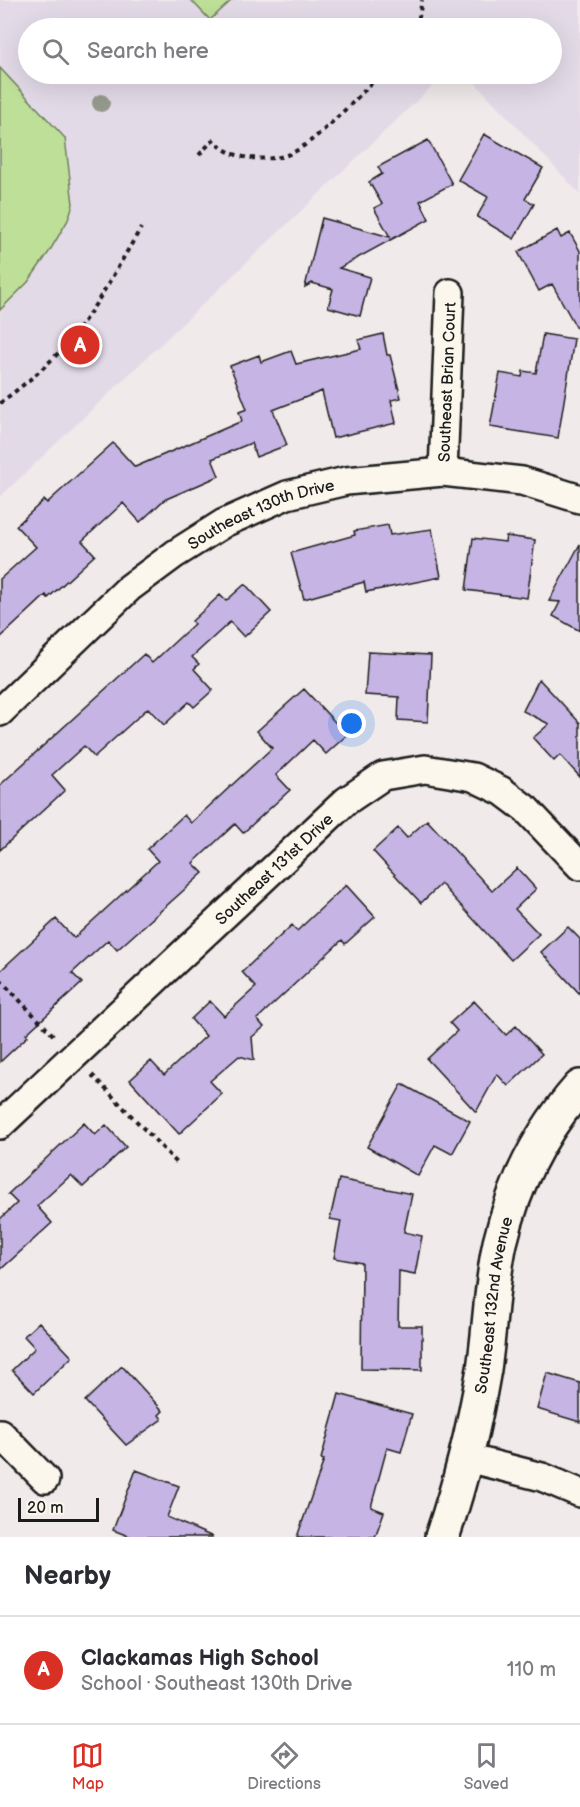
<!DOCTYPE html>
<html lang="en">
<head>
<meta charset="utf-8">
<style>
  :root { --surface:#fff; --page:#f2f2f3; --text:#2b2b33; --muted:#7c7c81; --line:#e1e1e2; --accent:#d93025 }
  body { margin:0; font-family:"Balsamiq Sans",sans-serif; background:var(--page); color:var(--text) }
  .scale { position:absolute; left:18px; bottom:15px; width:81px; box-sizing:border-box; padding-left:6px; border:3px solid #1c1c1c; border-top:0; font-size:16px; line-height:21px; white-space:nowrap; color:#1c1c1c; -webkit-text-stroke:4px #fbf7ec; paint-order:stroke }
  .you { position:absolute; left:352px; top:724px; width:21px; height:21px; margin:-15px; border:4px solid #fff; border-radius:50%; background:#1a73e8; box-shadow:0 0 0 9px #1a73e833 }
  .badge { display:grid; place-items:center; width:39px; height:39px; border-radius:50%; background:var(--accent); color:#fff; font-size:20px; font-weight:700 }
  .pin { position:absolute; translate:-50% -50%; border:3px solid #fff; box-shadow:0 2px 6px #0006 }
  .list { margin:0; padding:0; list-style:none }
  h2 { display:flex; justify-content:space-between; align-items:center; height:78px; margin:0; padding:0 24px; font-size:26px }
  h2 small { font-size:20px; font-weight:400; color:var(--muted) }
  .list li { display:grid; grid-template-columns:39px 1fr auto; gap:18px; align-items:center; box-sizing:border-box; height:108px; padding:0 24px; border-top:2px solid var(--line) }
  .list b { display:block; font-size:22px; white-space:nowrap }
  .list p { margin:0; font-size:20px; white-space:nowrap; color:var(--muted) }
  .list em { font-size:20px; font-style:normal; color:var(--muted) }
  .icon { flex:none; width:33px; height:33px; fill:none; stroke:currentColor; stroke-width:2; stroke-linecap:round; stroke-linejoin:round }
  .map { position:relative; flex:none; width:580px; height:1537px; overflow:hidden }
  .search { position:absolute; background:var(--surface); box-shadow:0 6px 24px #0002; left:18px; right:18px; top:18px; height:66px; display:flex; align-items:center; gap:15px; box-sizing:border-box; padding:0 21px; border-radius:33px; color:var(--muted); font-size:22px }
  .sheet { height:186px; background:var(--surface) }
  nav { display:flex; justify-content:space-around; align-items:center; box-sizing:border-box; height:84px; border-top:2px solid var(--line); background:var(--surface); font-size:16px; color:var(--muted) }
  nav a { display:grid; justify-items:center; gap:3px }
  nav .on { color:var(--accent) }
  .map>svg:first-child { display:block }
  .built { fill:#e3dae8 }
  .garden { fill:#bedf98; stroke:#6d7e5a; stroke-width:1.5 }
  .building { fill:#c5b4e4; stroke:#1c1c1c; stroke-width:1.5 }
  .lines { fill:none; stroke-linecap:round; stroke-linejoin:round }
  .minor-casing { stroke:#1c1c1c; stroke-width:32 }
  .tertiary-casing { stroke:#1c1c1c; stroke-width:38 }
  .path { stroke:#1c1c1c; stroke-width:4; stroke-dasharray:4.5 4.5; stroke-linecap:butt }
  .minor { stroke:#fbf7ec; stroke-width:27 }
  .tertiary { stroke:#fbf7ec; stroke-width:33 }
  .tree { fill:#96998d }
  .labels { text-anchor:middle; stroke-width:4.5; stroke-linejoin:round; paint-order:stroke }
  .street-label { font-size:16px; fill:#1c1c1c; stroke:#fbf7ec }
</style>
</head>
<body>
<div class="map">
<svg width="580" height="1537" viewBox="0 0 580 1537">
  <rect width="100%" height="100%" fill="#f0eaea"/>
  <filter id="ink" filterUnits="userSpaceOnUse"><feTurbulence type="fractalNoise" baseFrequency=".0167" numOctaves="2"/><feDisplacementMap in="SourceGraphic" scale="12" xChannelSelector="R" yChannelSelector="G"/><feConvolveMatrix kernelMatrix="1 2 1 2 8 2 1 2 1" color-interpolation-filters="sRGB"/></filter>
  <g filter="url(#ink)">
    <path class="built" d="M 0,0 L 580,0 L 580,194 L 467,74 L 552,74 L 552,28 L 28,28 L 28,74 L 445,74 L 0,497 Z"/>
    <path class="garden" d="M 191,0 L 232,0 L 210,20 Z
      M 0,68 L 65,138 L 73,204 L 68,220 L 49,252 L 28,282 L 0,310 Z"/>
    <path class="building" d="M 484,134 L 543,168 L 525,199 L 534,204 L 514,239 L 477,217 L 488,197 L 458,180 Z
      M 428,140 L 452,184 L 420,201 L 429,219 L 339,268 L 370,277 L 360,316 L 328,307 L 333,289 L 312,283 L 305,287 L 322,218 L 390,237 L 374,208 L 382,204 L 369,182 L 382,174 L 378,167 Z
      M 557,230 L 561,238 L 570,233 L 580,251 L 580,334 L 552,284 L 539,291 L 518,252 Z
      M 383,334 L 387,355 L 390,355 L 401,398 L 391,400 L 396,423 L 333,438 L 322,391 L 273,410 L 287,445 L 256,457 L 251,443 L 212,459 L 219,476 L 164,500 L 140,522 L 123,503 L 82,541 L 95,555 L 48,598 L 46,595 L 0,638 L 0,579 L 36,547 L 16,526 L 44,500 L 47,503 L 113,443 L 135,467 L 242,421 L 239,412 L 247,409 L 230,366 L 259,355 L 261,362 L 291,351 L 296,364 L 361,349 L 358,340 Z
      M 543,334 L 574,339 L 558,438 L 490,427 L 500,373 L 522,377 L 523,371 L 536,373 Z
      M 388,525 L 390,535 L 432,529 L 441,577 L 366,592 L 364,582 L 304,599 L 291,553 L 355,535 L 354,531 Z
      M 506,536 L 535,540 L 527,598 L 466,590 L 473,538 L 505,542 Z
      M 580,544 L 580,631 L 553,616 L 560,602 L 549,601 Z
      M 245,584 L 271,612 L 244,637 L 230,622 L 192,657 L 199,664 L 194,669 L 213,690 L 194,707 L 189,702 L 164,725 L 148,708 L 94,757 L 84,746 L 52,775 L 65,790 L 0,850 L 0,785 L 144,654 L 152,663 L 194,624 L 192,621 L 220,595 L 226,601 Z
      M 368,652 L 431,655 L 428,722 L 398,720 L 399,697 L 365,695 Z
      M 539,679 L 580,723 L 580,777 L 560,755 L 554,761 L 533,738 L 549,724 L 523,711 Z
      M 304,689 L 347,735 L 326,754 L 313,740 L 276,775 L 290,790 L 243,833 L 235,824 L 193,863 L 203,873 L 117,950 L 108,940 L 72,973 L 82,983 L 26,1034 L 28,1036 L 0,1062 L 0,971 L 56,919 L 74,938 L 158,861 L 147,849 L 184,815 L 191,823 L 272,748 L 257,731 Z
      M 427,820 L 492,891 L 517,868 L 536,889 L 515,909 L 539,934 L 511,960 L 441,884 L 421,903 L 373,851 L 398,828 L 407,838 Z
      M 346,885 L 375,917 L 345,944 L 342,940 L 257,1019 L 264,1027 L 252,1037 L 254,1060 L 239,1056 L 210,1081 L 222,1094 L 179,1134 L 130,1080 L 151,1061 L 164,1075 L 206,1036 L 191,1019 L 210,1001 L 224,1016 L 256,987 L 242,972 L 292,925 L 297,931 Z
      M 568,927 L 580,939 L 580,994 L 541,952 Z
      M 474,1001 L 506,1035 L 516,1026 L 542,1054 L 508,1086 L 497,1074 L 476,1112 L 427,1059 L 457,1031 L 450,1023 Z
      M 402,1084 L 470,1121 L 452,1154 L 435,1145 L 418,1176 L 367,1147 Z
      M 84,1123 L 95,1135 L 106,1125 L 126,1147 L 83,1187 L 71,1175 L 37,1206 L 52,1223 L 0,1270 L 0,1219 L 17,1203 L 8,1194 Z
      M 339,1179 L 412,1194 L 404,1232 L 422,1236 L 415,1274 L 399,1271 L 398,1326 L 422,1326 L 422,1370 L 361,1369 L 362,1263 L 334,1258 L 341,1221 L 330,1219 Z
      M 39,1322 L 72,1357 L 34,1393 L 12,1370 L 35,1348 L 24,1336 Z
      M 122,1366 L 163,1411 L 159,1415 L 162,1419 L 126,1445 L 85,1401 Z
      M 547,1373 L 580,1383 L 580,1422 L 537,1409 Z
      M 339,1394 L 412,1414 L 401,1452 L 387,1448 L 371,1507 L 384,1512 L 375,1537 L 297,1537 L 324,1460 L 321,1459 Z
      M 136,1470 L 179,1486 L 167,1517 L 213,1537 L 131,1537 L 113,1530 Z"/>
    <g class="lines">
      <g class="minor-casing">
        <g id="minor">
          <path id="s1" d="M 443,472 L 450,293"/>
          <path id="s2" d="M 0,712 L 129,588 L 175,554 L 224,523 L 287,495 L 346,481 L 443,472 L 522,481 L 580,499"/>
          <path id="s3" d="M 0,1125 L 346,801 L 383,776 L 425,769 L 473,777 L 502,791 L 526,809 L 580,866"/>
          <path d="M 0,1433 L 45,1479"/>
          <path d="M 467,1458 L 542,1477 L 580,1493"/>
        </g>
      </g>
      <g class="tertiary-casing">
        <g id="tertiary">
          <path id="s4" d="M 442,1537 C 461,1482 474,1427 484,1369 C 490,1328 491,1284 500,1243 C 514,1184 540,1132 580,1087"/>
        </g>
      </g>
      <path class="path" d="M 417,28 L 422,0
        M 199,155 L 213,140 C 224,151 235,156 250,158 C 262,159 275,159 287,155 C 312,147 360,94 381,74
        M 0,403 C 24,385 50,364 69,341 C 97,307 118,266 141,228
        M 0,980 L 56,1038
        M 92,1075 L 178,1164"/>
      <use href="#minor" class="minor"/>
      <use href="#tertiary" class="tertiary"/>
    </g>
    <circle class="tree" cx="101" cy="103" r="9"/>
  </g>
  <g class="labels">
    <g class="street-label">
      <text dy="6" stroke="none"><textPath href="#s1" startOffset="90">Southeast Brian Court</textPath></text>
      <text dy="6" stroke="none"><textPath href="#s2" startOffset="332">Southeast 130th Drive</textPath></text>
      <text dy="6" stroke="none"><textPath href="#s3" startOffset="375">Southeast 131st Drive</textPath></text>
      <text dy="6" stroke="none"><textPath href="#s4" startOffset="238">Southeast 132nd Avenue</textPath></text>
    </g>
  </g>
</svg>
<div class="scale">20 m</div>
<div class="you"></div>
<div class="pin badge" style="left:80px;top:345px">A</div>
<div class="search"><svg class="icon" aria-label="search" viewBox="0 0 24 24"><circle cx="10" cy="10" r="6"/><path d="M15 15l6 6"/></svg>Search here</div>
</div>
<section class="sheet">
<h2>Nearby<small></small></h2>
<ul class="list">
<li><span class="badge">A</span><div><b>Clackamas High School</b><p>School · Southeast 130th Drive</p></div><em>110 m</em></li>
</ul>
</section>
<nav>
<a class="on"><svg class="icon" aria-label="map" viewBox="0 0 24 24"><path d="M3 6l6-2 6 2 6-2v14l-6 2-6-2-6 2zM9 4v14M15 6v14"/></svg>Map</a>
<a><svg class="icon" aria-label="directions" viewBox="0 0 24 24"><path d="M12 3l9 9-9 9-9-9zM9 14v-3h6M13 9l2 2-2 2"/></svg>Directions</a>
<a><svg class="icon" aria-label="saved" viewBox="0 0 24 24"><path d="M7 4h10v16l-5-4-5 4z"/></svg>Saved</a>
</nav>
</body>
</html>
